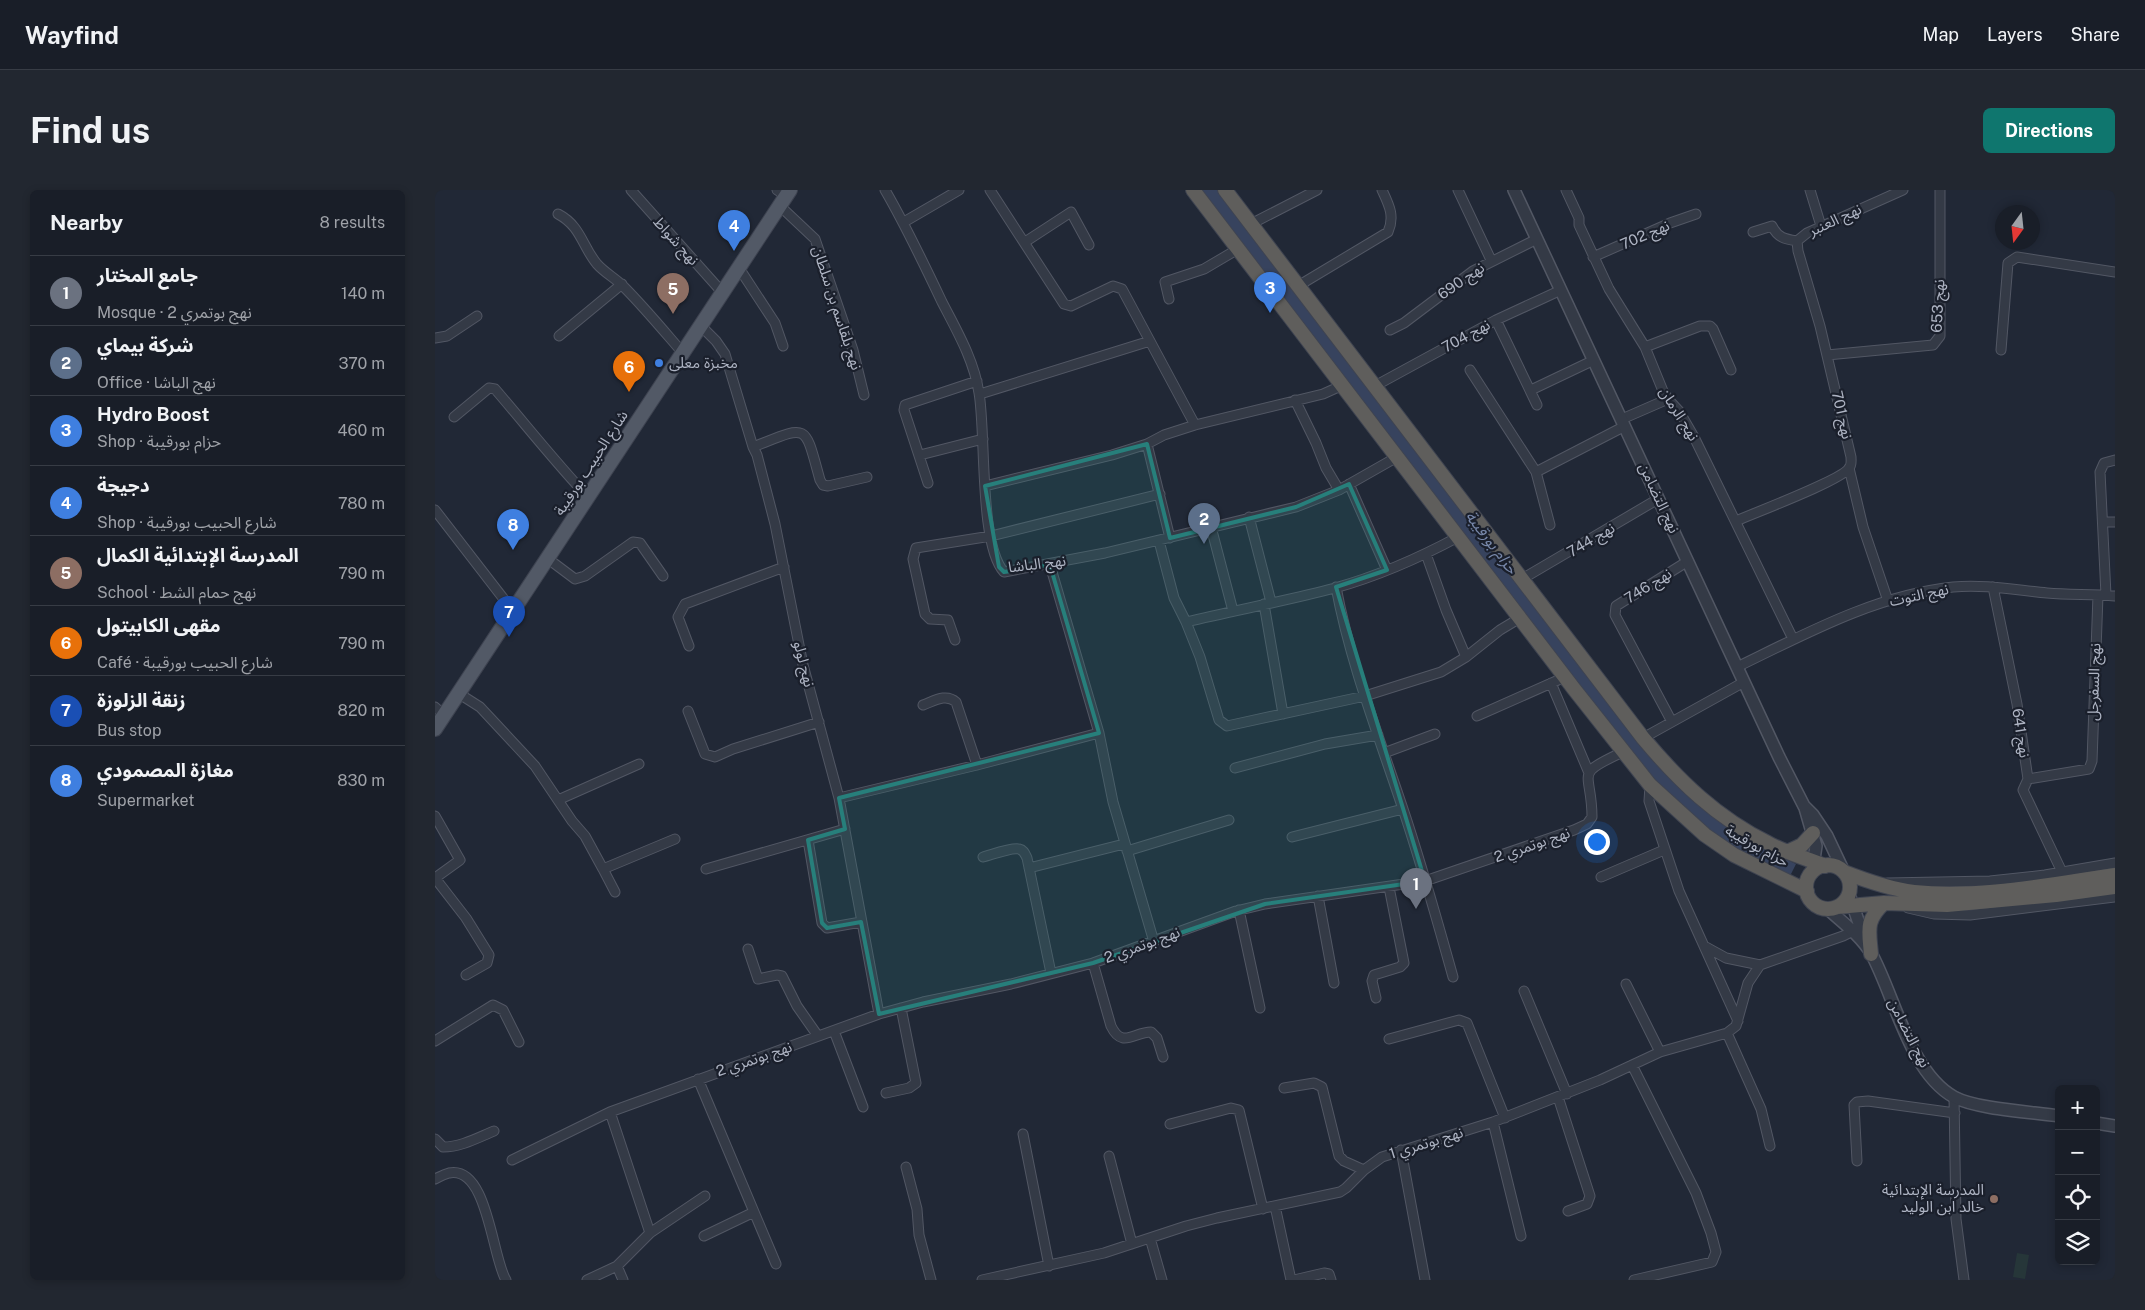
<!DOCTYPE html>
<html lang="en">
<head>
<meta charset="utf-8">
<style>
  :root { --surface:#191e28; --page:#222730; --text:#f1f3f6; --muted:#9fa2a8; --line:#373c45; --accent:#0f766e }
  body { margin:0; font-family:"Public Sans","Noto Sans Arabic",sans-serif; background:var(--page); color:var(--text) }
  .controls { position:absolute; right:15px; bottom:15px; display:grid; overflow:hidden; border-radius:8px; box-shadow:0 2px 8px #0003 }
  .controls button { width:45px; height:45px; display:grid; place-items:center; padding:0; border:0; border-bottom:1px solid var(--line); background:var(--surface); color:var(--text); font:25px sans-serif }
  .compass { position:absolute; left:1560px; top:15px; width:45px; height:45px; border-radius:50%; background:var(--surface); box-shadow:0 2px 8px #0003; rotate:195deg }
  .you { position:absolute; left:1161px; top:651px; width:18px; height:18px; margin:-12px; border:4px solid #fff; border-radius:50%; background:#1a73e8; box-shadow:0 0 0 8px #1a73e833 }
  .badge { display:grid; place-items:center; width:32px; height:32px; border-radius:50%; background:var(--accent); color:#fff; font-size:16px; font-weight:700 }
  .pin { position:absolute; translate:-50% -41px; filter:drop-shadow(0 1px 2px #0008) }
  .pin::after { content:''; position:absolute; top:26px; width:18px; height:15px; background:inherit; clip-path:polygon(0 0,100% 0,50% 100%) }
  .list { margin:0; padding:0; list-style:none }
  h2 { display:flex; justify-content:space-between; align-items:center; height:65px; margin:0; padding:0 20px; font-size:21px }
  h2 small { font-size:16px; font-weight:400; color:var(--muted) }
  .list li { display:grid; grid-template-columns:32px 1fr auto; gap:15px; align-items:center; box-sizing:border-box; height:70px; padding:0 20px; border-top:1px solid var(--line) }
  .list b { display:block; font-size:19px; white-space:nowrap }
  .list p { margin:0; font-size:16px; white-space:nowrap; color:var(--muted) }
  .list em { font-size:16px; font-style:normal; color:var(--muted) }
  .icon { flex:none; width:28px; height:28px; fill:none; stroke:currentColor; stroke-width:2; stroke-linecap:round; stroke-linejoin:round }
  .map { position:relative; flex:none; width:1680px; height:1090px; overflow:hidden; border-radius:8px }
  header { display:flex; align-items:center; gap:30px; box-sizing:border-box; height:70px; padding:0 25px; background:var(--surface); border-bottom:1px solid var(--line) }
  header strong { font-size:24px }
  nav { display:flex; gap:28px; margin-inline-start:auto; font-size:18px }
  .intro { display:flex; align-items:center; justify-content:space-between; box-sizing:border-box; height:120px; padding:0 30px }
  h1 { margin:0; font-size:35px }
  .button { padding:12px 22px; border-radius:8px; background:var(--accent); color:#fff; font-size:18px; font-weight:700 }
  main { display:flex; gap:30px; padding:0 30px }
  aside { flex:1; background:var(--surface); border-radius:8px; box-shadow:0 2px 8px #0003 }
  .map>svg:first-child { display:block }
  .green { fill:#263639 }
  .water { fill:#37435e }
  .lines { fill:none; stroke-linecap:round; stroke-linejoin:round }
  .minor-casing { stroke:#525764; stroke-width:11 }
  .tertiary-casing { stroke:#525764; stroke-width:14 }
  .primary-casing { stroke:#3e4350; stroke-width:16 }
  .trunk-casing { stroke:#3f4451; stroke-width:16 }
  .minor { stroke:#343a46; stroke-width:9 }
  .tertiary { stroke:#343a46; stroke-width:11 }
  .primary { stroke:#525966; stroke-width:14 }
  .trunk { stroke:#5f5e5c; stroke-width:14 }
  .marked { fill:#277f7b; fill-opacity:0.2; stroke:#277f7b; stroke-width:4; stroke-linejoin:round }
  .shop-dot { fill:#3f7fe0; stroke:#1a1f2b; stroke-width:2 }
  .education-dot { fill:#8d6e63; stroke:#1a1f2b; stroke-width:2 }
  .labels { text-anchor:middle; stroke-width:4.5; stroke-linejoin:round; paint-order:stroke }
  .street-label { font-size:15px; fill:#aeb4c3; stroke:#1a1f2b }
  .poi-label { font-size:15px; fill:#aeb4c3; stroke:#1a1f2b; text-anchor:start }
  .water-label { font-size:16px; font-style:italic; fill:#7888aa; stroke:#1a1f2b }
</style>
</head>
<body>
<header>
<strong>Wayfind</strong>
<nav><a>Map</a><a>Layers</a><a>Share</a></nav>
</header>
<div class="intro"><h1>Find us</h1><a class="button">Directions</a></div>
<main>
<aside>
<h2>Nearby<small>8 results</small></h2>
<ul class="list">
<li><span class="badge" style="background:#6b7280">1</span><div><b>جامع المختار</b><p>Mosque · نهج بوتمري 2</p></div><em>140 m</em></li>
<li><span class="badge" style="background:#5c6f8a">2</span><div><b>شركة بيماي</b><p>Office · نهج الباشا</p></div><em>370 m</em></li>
<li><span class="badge" style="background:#3f7fe0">3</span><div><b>Hydro Boost</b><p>Shop · حزام بورقيبة</p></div><em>460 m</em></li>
<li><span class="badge" style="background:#3f7fe0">4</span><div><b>دجيجة</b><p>Shop · شارع الحبيب بورقيبة</p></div><em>780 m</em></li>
<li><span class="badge" style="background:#8d6e63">5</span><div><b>المدرسة الإبتدائية الكمال</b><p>School · نهج حمام الشط</p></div><em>790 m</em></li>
<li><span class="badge" style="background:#e8710a">6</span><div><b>مقهى الكابيتول</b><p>Café · شارع الحبيب بورقيبة</p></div><em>790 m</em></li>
<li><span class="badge" style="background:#1a4fb4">7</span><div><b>زنقة الزلوزة</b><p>Bus stop</p></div><em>820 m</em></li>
<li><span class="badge" style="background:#3f7fe0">8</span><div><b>مغازة المصمودي</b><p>Supermarket</p></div><em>830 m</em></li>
</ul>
</aside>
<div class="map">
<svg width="1680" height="1090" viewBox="0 0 1680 1090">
  <rect width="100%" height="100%" fill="#212836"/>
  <path class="green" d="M 1582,1063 L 1594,1065 L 1590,1089 L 1578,1087 Z"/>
  <path class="water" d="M 765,0 L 783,0 L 1216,565 L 1340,664 L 1361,674 L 1355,686 L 1317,669 L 1280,646 L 1213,585 Z"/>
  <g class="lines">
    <g class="minor-casing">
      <path id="minor" d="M 196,0 L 287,102
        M 342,0 L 351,6
        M 450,0 C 471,36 489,74 507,112 C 522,141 539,170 544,203 C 551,242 544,355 569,382 L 670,363 L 861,317 L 904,300 L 962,267
        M 555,0 L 629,114 L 636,116 L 678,96 L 687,99 L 760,235
        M 1023,0 L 1056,70
        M 1131,0 L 1144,28 L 1144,35 L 1174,99 L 1210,157 L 1228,201 L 1233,209 L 1244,221 L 1259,247 L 1358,449
        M 1375,0 L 1386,36
        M 345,16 L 380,49 L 418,160 L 429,205
        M 123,24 C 146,36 147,56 162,74 C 170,83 180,88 188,96 C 209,117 228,140 247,162
        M 469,32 L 524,0
        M 816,34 L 882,0
        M 1318,42 L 1337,36 C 1343,48 1350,49 1362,51
        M 1362,51 L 1372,43 L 1468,0
        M 590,52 L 636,22 L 654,55
        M 1158,67 L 1235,33 L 1261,24
        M 304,78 L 340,133 L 348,156
        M 863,96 L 953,42 C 960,26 954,15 947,0
        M 734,109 L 730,92 L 769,79 L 803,59
        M 1061,130 L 1102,215
        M 265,135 L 281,151 L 290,164 L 318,257 L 322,265 L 340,334 L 368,475 L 404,608 L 444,824
        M 955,140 L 969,133 L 1038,81 L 1102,49
        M 124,146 L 187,94
        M 0,148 L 12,146 L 42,126
        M 1210,157 L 1265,136 L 1275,136 L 1278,139 L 1296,180
        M 1566,160 L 1573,73 L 1582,67 L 1680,82
        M 1392,165 L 1498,155 L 1505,146 L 1505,0
        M 1035,180 L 1101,282 L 1115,335
        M 938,197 L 1061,130 L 1126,100
        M 1096,200 L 1159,170
        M 545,204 L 715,151
        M 860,210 L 881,253 L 891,278 L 904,300
        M 19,227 L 54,198 L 60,199 C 91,235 120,272 153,307
        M 1187,229 L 1233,209
        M 712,254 L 735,348
        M 318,257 C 374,235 369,232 385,290 L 388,295 L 393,296 L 432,287
        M 485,265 L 548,249
        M 1414,278 L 1428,337 L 1453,411
        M 1101,282 L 1190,236
        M 493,293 L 469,220 L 470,215 L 542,191
        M 914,294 L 952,380
        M 550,296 L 677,265 L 712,254 L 729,245 L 760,235 L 888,204 L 908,195
        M 0,320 L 78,421
        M 814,327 L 836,412
        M 1301,331 C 1319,323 1407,290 1414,278 C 1417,275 1416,271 1416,267 L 1385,136 L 1363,61 L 1362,51
        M 1668,332 L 1680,332
        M 776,337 L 798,421
        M 724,351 L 739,408 L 751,432 L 765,467 L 784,530 L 792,536 L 930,506 L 1006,482 L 1031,467 L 1065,440 L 1085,428
        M 991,364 L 1011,420 L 1031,467
        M 112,368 L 140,389 L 150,386 L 198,352 L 205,353 L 228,386
        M 615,375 L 664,543 L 678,612 L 719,752
        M 1087,389 L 1223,309
        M 901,397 C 915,472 943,544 967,616 C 986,672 1002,730 1018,787
        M 1558,397 L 1582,514 L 1593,589 L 1588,600 L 1627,682
        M 1671,405 L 1665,282 L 1669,273 L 1680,270
        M 829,414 L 848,524
        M 751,432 C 801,420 851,411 900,398 C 943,386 984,368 1023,347
        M 520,450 L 513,430 L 495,429 L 490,424 L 478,369 L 481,358 L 556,346 L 725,304
        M 254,456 L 243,427 L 250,414 L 349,377
        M 1302,477 C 1370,444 1441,405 1518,397 C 1549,394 1580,400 1612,403 C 1635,405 1657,404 1680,406
        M 1116,493 L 1154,583
        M 23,503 L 45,517 L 100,576 L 137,631 L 150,646 L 168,679 L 240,649
        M 488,515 C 499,511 511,503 521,512 L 542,575
        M 0,517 L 9,525
        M 253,521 L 270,564 L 280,567 L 298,559 L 384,532
        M 1042,526 L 1130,487
        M 1237,532 L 1180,425 L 1181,416 L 1253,371
        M 1208,548 L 1309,492
        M 949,563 L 1000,544
        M 800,578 L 890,554 L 943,545
        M 1593,589 L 1654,579 L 1657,571 L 1663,405
        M 1215,595 L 1214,611 L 1244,701 L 1303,831
        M 404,608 L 542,575 L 664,543
        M 123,610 L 204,574
        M 0,626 L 25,670 L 0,688 L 31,728 L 54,765 L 52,773 L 31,785
        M 857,647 L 968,619
        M 373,650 L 387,733 L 392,738 L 426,732
        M 692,661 L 794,630
        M 548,667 C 556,665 577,657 584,659 C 589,660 590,664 592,668 L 616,783
        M 594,678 L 689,654
        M 168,679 L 180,702
        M 271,679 L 410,639
        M 1166,687 L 1229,660
        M 1452,693 L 1555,691 L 1610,685 L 1680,673
        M 883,706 L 899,793
        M 1473,718 L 1499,724 L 1535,725 L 1680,707
        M 804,720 L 825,818
        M 1271,757 L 1291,768 L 1325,775
        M 313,759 L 323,789 L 342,785 L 347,786 L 362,816 L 383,846
        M 658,773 L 676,836 C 687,859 699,842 716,842 L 722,848 L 728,867
        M 1191,794 L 1225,862
        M 1089,801 L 1132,904
        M 941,808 L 937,791 L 939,785 L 965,777 L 969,773 L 954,697
        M 399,841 L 428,917
        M 1292,843 L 1326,919 L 1335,956
        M 954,849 L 1024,830 L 1032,833 L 1070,928
        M 0,851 L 58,815 L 68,820 L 84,852
        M 1197,875 L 1261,1003 L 1276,1043 L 1281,1062 L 1277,1072 L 1199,1090
        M 263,889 L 341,1074
        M 849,898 L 879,893 L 887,897 L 904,966 L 909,971 L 929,980
        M 451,903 L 474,898 L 481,893 L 466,818
        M 1123,907 L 1155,1006 L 1152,1014 L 1133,1021
        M 1519,907 L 1521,1029 L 1529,1090
        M 1058,932 L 1086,1046
        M 735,934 L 796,918 L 804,920 L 828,1019
        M 588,944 L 614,1076
        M 0,949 L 8,957 C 26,957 42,948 59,941
        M 966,960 L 990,1090
        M 674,966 L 697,1054
        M 77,970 L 175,922 L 444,824 L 488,812 L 576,794 L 658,773 L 801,721 L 830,714 L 990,691 L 1139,640 L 1152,634 L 1157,627 C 1157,581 1137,585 1188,562
        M 1422,971 L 1419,915 L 1422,912 L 1433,911 L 1520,923
        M 471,977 L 482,1019 L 484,1045 L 496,1090
        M 0,989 C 4,987 10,984 14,983 C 53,975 57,1068 71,1090
        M 840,1016 L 856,1090
        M 215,1043 L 270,1006
        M 269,1046 L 319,1022
        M 715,1048 L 727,1090
        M 182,1076 L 188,1090
        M 152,1090 L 182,1076 L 215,1043 L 175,922
        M 547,1090 L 669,1063 L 751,1036 L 782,1028 L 905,1002 L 911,998 L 929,980 L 947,967 L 1058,932 L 1165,890 L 1225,862 L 1292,843 L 1301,836 L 1313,793 L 1325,775 L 1408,746 L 1422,739
        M 859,1090 L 889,1083 L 894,1084 L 896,1090"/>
    </g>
    <g class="tertiary-casing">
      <path id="tertiary" d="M 1079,0 L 1344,567 L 1369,616 L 1378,625 L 1392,646 L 1409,682
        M 1370,618 L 1381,656 L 1377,683
        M 1414,704 L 1431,754
        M 1393,719 C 1407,732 1426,746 1436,763 C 1459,804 1474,882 1519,907 C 1541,919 1597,922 1624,926
        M 1661,933 L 1680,936"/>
    </g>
    <g class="primary-casing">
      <path id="primary" d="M 0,539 L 355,0"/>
    </g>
    <g class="trunk-casing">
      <path id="trunk" d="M 758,0 L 1139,499 L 1215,595 L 1270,645 L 1299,665 L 1372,701
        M 790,0 L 1208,548 C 1244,591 1282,628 1333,653 C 1351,663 1371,668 1390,676
        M 1352,662 L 1367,655 L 1378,643
        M1371 697a22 22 0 1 1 44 0a22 22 0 1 1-44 0Z
        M 1409,682 C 1432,691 1455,699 1479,702 C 1544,709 1616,694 1680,685
        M 1402,717 L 1449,713 L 1512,715 L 1621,705 L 1680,697
        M 1436,764 C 1434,740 1430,731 1449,713"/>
    </g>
    <use href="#minor" class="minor"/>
    <use href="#tertiary" class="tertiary"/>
    <use href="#primary" class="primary"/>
    <use href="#trunk" class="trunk"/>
  </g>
  <path class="marked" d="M 712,254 L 735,348 L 861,317 L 914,294 L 952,380 L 901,397 L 990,691 L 830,714 L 658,773 L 444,824 L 426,732 L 392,738 L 387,733 L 373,650 L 410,639 L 404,608 L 664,543 L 615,375 L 569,382 L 564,377 L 550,296 Z"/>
  <circle class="shop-dot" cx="224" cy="173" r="5"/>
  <circle class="education-dot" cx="1559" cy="1009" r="5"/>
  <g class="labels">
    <g class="street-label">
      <text transform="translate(1400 30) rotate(-25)" y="5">نهج العنبر</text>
      <text transform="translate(1210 45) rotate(-24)" y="5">نهج 702</text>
      <text transform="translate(241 51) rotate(48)" y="5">نهج شواط</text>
      <text transform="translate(1026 91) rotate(-35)" y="5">نهج 690</text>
      <text transform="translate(1503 116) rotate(-87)" y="5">نهج 653</text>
      <text transform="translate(402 118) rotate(72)" y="5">نهج بلقاسم بن سلطان</text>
      <text transform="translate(1031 146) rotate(-29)" y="5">نهج 704</text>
      <text transform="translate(1244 224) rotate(58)" y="5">نهج الرمان</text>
      <text transform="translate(1407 225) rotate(77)" y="5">نهج 701</text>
      <text transform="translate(156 273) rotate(-57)" y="5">شارع الحبيب بورقيبة</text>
      <text transform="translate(1224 308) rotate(65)" y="5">نهج التضامن</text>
      <text transform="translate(1156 350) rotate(-31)" y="5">نهج 744</text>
      <text transform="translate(602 374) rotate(-7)" y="5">نهج الباشا</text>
      <text transform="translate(1213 396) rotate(-32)" y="5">نهج 746</text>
      <text transform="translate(1484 405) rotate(-12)" y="5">نهج التوت</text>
      <text transform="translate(369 474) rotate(76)" y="5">نهج لولو</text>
      <text transform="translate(1659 492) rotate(-88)" y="5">نهج السفرجل</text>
      <text transform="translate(1586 543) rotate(81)" y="5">نهج 641</text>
      <text transform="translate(1097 655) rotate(-19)" y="5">نهج بوتمري 2</text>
      <text transform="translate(1322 656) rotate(29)" y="5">حزام بورقيبة</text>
      <text transform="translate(707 755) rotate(-20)" y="5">نهج بوتمري 2</text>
      <text transform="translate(1474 843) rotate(63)" y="5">نهج التضامن</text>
      <text transform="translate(319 869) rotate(-19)" y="5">نهج بوتمري 2</text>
      <text transform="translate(991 953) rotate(-17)" y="5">نهج بوتمري 1</text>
    </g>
    <g class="poi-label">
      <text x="234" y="178">مخبزة معلى</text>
      <text x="1549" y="1005" text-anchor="end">المدرسة الإبتدائية<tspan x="1549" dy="17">خالد ابن الوليد</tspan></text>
    </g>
    <g class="water-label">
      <text transform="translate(1057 352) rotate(53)" y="6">حزام بورقيبة</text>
    </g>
  </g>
</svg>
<div class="controls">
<button>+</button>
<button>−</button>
<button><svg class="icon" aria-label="locate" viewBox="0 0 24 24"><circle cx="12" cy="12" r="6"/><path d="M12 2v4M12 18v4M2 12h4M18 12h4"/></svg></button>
<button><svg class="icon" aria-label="layers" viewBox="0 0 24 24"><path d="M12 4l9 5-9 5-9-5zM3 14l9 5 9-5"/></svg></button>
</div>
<svg class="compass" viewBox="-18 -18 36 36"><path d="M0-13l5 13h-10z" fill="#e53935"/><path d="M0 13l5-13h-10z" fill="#9fa2a8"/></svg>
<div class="you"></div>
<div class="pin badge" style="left:981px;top:719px;background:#6b7280">1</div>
<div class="pin badge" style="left:769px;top:354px;background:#5c6f8a">2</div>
<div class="pin badge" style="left:835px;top:123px;background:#3f7fe0">3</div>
<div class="pin badge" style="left:299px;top:61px;background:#3f7fe0">4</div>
<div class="pin badge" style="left:238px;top:124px;background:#8d6e63">5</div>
<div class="pin badge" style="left:194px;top:202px;background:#e8710a">6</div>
<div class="pin badge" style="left:74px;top:447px;background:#1a4fb4">7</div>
<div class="pin badge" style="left:78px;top:360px;background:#3f7fe0">8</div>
</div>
</main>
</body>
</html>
